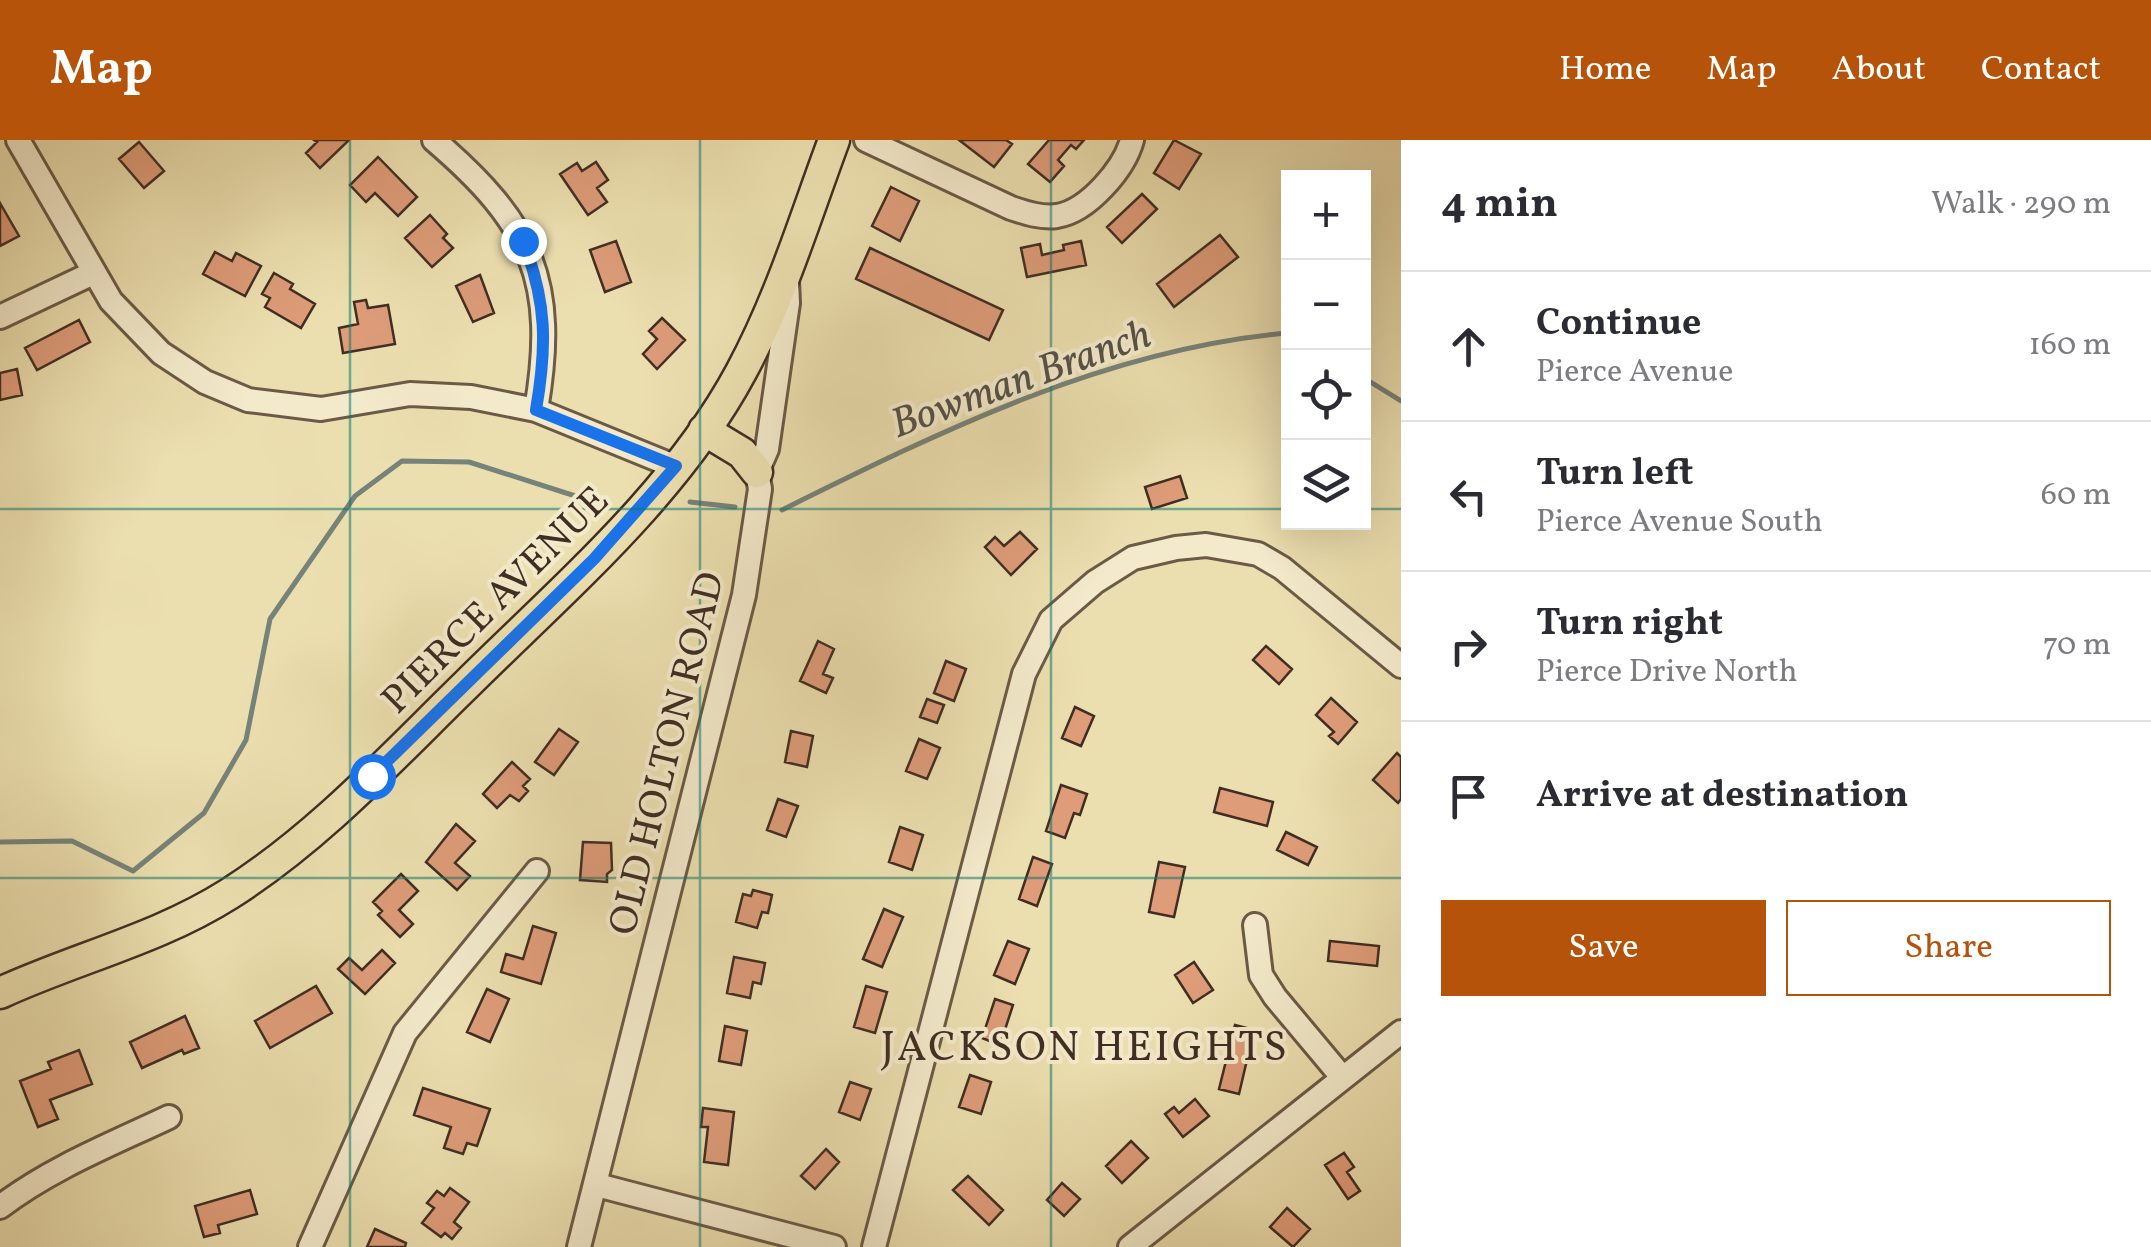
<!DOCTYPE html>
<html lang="en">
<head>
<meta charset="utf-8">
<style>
  :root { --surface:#fff; --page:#f2f2f3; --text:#2b2b33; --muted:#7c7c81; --line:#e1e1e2; --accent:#b45309 }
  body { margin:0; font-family:Vollkorn,serif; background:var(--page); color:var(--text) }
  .controls { position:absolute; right:30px; top:30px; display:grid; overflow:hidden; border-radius:0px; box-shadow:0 10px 40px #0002 }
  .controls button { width:90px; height:90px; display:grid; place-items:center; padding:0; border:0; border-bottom:2px solid var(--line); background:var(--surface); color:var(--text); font:50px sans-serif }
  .stop { position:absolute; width:30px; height:30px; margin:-22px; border:8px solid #1a73e8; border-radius:50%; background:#fff }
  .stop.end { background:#1a73e8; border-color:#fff; box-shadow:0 2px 10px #0008 }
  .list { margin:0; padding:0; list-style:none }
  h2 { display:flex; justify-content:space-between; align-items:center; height:130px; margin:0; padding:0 40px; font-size:42px }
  h2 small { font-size:32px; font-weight:400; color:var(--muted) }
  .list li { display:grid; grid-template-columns:65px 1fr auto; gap:30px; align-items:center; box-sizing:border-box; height:150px; padding:0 40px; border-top:2px solid var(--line) }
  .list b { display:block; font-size:38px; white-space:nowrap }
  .list p { margin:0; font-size:32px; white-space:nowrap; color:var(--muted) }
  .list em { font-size:32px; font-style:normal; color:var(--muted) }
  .actions { display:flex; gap:20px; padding:30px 40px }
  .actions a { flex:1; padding:22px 0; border:2px solid var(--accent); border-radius:0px; text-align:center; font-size:35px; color:var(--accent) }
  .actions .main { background:var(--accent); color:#fff }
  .icon { flex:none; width:55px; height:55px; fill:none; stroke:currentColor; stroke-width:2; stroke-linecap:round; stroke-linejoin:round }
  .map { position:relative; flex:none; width:1401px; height:1107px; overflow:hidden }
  header { display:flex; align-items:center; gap:60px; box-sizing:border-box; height:140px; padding:0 50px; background:var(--accent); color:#fff }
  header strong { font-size:48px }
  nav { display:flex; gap:55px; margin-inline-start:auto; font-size:35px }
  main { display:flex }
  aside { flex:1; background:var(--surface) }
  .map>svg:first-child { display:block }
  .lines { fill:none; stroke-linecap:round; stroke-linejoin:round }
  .stream { stroke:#76837a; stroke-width:5 }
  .building { fill:#de9c79; stroke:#402e24; stroke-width:2.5 }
  .minor-casing { stroke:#6b5a47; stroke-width:28 }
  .major-casing { stroke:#402e24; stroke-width:35 }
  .minor { stroke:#f3eacb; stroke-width:22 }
  .major { stroke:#ecdfaf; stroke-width:30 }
  .route { stroke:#1a73e8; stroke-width:12 }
  .grid { fill:none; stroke:#0f766e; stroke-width:2.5; stroke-opacity:0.55 }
  .labels { text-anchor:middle; stroke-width:8; stroke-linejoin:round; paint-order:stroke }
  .street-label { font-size:40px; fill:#402e24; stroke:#f3eacb }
  .water-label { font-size:42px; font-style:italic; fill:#565148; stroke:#f3eacb }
  .neighbourhood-label { font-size:42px; letter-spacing:2.5px; fill:#402e24; stroke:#f3eacb }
</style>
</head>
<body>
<header>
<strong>Map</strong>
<nav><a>Home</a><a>Map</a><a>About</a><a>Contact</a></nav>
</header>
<main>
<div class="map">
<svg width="1401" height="1107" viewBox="0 0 1401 1107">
  <rect width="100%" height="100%" fill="#ecdfaf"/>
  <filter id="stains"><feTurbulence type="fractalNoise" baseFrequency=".002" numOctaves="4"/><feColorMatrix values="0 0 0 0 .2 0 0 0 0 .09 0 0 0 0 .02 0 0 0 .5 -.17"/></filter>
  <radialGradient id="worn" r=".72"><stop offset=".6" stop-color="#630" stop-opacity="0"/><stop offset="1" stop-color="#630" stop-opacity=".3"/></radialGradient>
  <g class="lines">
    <path class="stream" d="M 1364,238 L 1401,261
      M 690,362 L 735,367
      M 782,370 C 943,290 1107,209 1288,193
      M 0,702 L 72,701 L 133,731 L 204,673 L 246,600 L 270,479 L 355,356 L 402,321 L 469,322 L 594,362"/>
  </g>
  <path class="building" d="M 314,0 L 349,0 L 320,28 L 306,13 L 317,2 Z
    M 959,0 L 1006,0 L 1012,4 L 994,27 Z
    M 1049,0 L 1084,0 L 1076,9 L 1071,5 L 1058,20 L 1064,26 L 1050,42 L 1028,24 Z
    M 1174,0 L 1201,14 L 1179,49 L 1154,33 Z
    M 139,2 L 164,31 L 144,48 L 119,19 Z
    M 378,17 L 417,57 L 398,76 L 375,53 L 366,62 L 350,45 Z
    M 596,22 L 608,40 L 597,48 L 607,62 L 588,75 L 560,34 L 577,23 L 582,31 Z
    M 891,47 L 919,61 L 900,101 L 872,86 Z
    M 1142,54 L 1157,69 L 1122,103 L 1107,87 Z
    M 0,63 L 19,96 L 0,106 Z
    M 430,75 L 447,94 L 443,98 L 453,108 L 432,127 L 405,98 Z
    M 1220,95 L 1238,117 L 1174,167 L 1157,144 Z
    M 616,101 L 631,142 L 605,152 L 590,110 Z
    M 1081,101 L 1086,125 L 1027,137 L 1021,108 L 1040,104 L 1042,115 L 1064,110 L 1063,105 Z
    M 870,108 L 1003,170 L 989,200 L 856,139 Z
    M 215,112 L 232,121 L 236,113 L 261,126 L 245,156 L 203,134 Z
    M 274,133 L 293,144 L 290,149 L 315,164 L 301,188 L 265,167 L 270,158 L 262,154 Z
    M 480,135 L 494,173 L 473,182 L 456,146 Z
    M 366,160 L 368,168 L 388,165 L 395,204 L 343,213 L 339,188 L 358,184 L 354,162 Z
    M 662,178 L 685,200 L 657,229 L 643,214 L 657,199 L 649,191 Z
    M 79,180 L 90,202 L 37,230 L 25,208 Z
    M 17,229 L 22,255 L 0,260 L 0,233 Z
    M 1180,336 L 1187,358 L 1152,369 L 1145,347 Z
    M 1020,392 L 1037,409 L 1011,435 L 985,407 L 995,397 L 1004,406 Z
    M 818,501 L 834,509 L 823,534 L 833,538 L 826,553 L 800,541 Z
    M 1266,506 L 1292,529 L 1279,544 L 1253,520 Z
    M 946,521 L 966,529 L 954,561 L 934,553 Z
    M 1331,558 L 1357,582 L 1338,604 L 1329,596 L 1334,592 L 1316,575 Z
    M 927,559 L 944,565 L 937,583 L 920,577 Z
    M 1075,567 L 1094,576 L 1081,606 L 1062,598 Z
    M 559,589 L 578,602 L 554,635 L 535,622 Z
    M 791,591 L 813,596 L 807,627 L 785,622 Z
    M 919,599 L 940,608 L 927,639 L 906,631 Z
    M 1397,613 L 1401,617 L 1401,659 L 1398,663 L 1373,640 Z
    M 512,622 L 530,639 L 523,646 L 528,651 L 519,661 L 510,655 L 497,668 L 483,654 Z
    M 1061,645 L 1087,654 L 1080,675 L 1074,673 L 1065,698 L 1046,691 Z
    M 1220,648 L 1273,662 L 1267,686 L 1214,672 Z
    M 778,659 L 798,666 L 786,697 L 767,690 Z
    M 456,684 L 475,701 L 455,723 L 470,736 L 457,750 L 426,722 Z
    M 900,687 L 923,695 L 912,730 L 889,722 Z
    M 1286,692 L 1317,707 L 1308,725 L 1277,710 Z
    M 583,702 L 611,703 L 612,730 L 607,734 L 607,742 L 580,740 Z
    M 1033,717 L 1052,724 L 1037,766 L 1019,759 Z
    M 1159,722 L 1185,727 L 1174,777 L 1149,772 Z
    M 401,734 L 418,751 L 399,770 L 413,784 L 400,797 L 378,775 L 382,771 L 373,762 Z
    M 753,750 L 772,755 L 768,773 L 762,772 L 757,788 L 736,782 L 743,754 L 751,756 Z
    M 884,769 L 903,777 L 882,827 L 863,819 Z
    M 533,786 L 556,793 L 541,844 L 501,832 L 506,814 L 523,819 Z
    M 1008,801 L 1029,809 L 1015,844 L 994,835 Z
    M 1330,801 L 1379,806 L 1377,826 L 1328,821 Z
    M 382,810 L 395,823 L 365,854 L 338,829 L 349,818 L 362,830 Z
    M 734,817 L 765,823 L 761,844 L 753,842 L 750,858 L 727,853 Z
    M 1194,822 L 1213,850 L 1193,863 L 1175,835 Z
    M 316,846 L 332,873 L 270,908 L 255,881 Z
    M 866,846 L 887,852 L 875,893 L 854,887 Z
    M 487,849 L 509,859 L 490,902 L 467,892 Z
    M 995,859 L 1013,865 L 1000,905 L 982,898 Z
    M 185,876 L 199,908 L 184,914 L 182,910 L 142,928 L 130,902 Z
    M 1235,885 L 1254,890 L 1239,954 L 1219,949 Z
    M 725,886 L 747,891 L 741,925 L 719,921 Z
    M 79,910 L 92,944 L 50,960 L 58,979 L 38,987 L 20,941 L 51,929 L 48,922 Z
    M 970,935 L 991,942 L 981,974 L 959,967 Z
    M 850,942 L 871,949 L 860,980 L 839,972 Z
    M 423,948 L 490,969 L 477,1006 L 467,1003 L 463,1014 L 444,1008 L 451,987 L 414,975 Z
    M 1195,959 L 1209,976 L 1183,997 L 1165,974 L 1174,967 L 1179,973 Z
    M 703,968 L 734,972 L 728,1025 L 704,1022 L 708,987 L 701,987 Z
    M 1131,1001 L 1148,1018 L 1122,1043 L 1106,1026 Z
    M 826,1009 L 839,1022 L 815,1049 L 801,1036 Z
    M 1344,1013 L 1354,1027 L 1347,1032 L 1360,1051 L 1348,1059 L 1325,1025 Z
    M 968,1036 L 1003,1070 L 989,1085 L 953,1050 Z
    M 1062,1043 L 1080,1059 L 1064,1076 L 1047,1060 Z
    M 450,1048 L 469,1062 L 454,1082 L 461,1088 L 452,1099 L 445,1093 L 441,1097 L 422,1083 L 434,1068 L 427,1063 L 437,1051 L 444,1056 Z
    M 250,1050 L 257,1074 L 218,1085 L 220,1093 L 204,1097 L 195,1066 Z
    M 1287,1068 L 1310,1089 L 1293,1107 L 1270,1087 Z
    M 375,1089 L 406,1103 L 405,1107 L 367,1107 Z"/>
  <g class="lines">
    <g class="minor-casing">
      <path id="minor" d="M 18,0 L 111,161 L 161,213 L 205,242 L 248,260 L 321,269 L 410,254 L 471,257 L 536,270 L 676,327
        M 434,0 C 532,84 558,141 536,270
        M 866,0 L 1011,68 C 1026,73 1041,78 1057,76 C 1088,71 1124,29 1132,0
        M 0,177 L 93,133
        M 1255,785 L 1261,835 L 1275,857 L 1342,937
        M 597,1045 L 834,1107
        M 0,1067 C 51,1028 112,1004 169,977
        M 310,1107 L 405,893 L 537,731
        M 579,1107 L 744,455 L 760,349 L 757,332 L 767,309 L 788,163 L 787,141
        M 874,1107 L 1024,534 L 1051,480 L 1095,442 L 1133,418 L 1176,408 L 1206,405 L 1258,414 L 1282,428 L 1401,526
        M 1130,1107 L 1401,892"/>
    </g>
    <g class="major-casing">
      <path id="major" d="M 704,290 L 742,313 L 757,332
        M 0,853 C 76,818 158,799 229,754 C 319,697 392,617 467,544 C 564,448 676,353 741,232 C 781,158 805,78 834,0"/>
    </g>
    <use href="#minor" class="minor"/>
    <use href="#major" class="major"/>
  </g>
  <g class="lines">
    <path class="route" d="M 372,636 L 594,419 L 676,326 L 536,270 C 547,206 547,162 523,101"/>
  </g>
  <path class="grid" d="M 350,0 L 350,1107M 700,0 L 700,1107M 1051,0 L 1051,1107M 0,369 L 1288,369M 1364,369 L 1401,369M 0,738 L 1401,738"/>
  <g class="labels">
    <g class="street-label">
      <text transform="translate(494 459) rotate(-45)" y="14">PIERCE AVENUE</text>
      <text transform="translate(665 613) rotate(-76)" y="14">OLD HOLTON ROAD</text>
    </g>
    <g class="water-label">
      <text transform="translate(1020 237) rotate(-20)" y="15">Bowman Branch</text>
    </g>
    <g class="neighbourhood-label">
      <text x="1085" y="920">JACKSON HEIGHTS</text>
    </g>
  </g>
  <rect width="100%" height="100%" filter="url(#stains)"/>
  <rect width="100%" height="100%" fill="url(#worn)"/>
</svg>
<div class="controls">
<button>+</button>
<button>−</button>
<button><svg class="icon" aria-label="locate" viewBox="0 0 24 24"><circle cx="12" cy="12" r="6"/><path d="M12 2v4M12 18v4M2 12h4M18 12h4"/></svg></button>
<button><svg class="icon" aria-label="layers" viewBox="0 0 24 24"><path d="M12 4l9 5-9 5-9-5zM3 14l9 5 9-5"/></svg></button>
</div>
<div class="stop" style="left:372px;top:636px"></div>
<div class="stop end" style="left:523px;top:101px"></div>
</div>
<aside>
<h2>4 min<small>Walk · 290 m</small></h2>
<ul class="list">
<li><svg class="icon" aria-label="ahead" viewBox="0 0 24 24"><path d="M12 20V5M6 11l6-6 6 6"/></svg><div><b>Continue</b><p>Pierce Avenue</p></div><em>160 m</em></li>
<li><svg class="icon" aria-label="left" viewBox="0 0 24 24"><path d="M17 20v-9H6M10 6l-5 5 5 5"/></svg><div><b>Turn left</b><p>Pierce Avenue South</p></div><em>60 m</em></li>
<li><svg class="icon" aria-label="right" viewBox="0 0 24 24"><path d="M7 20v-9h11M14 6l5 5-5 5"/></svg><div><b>Turn right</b><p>Pierce Drive North</p></div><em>70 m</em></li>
<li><svg class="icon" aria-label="arrive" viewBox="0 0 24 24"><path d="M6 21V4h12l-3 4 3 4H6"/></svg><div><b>Arrive at destination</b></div></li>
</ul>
<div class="actions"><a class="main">Save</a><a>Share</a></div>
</aside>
</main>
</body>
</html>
